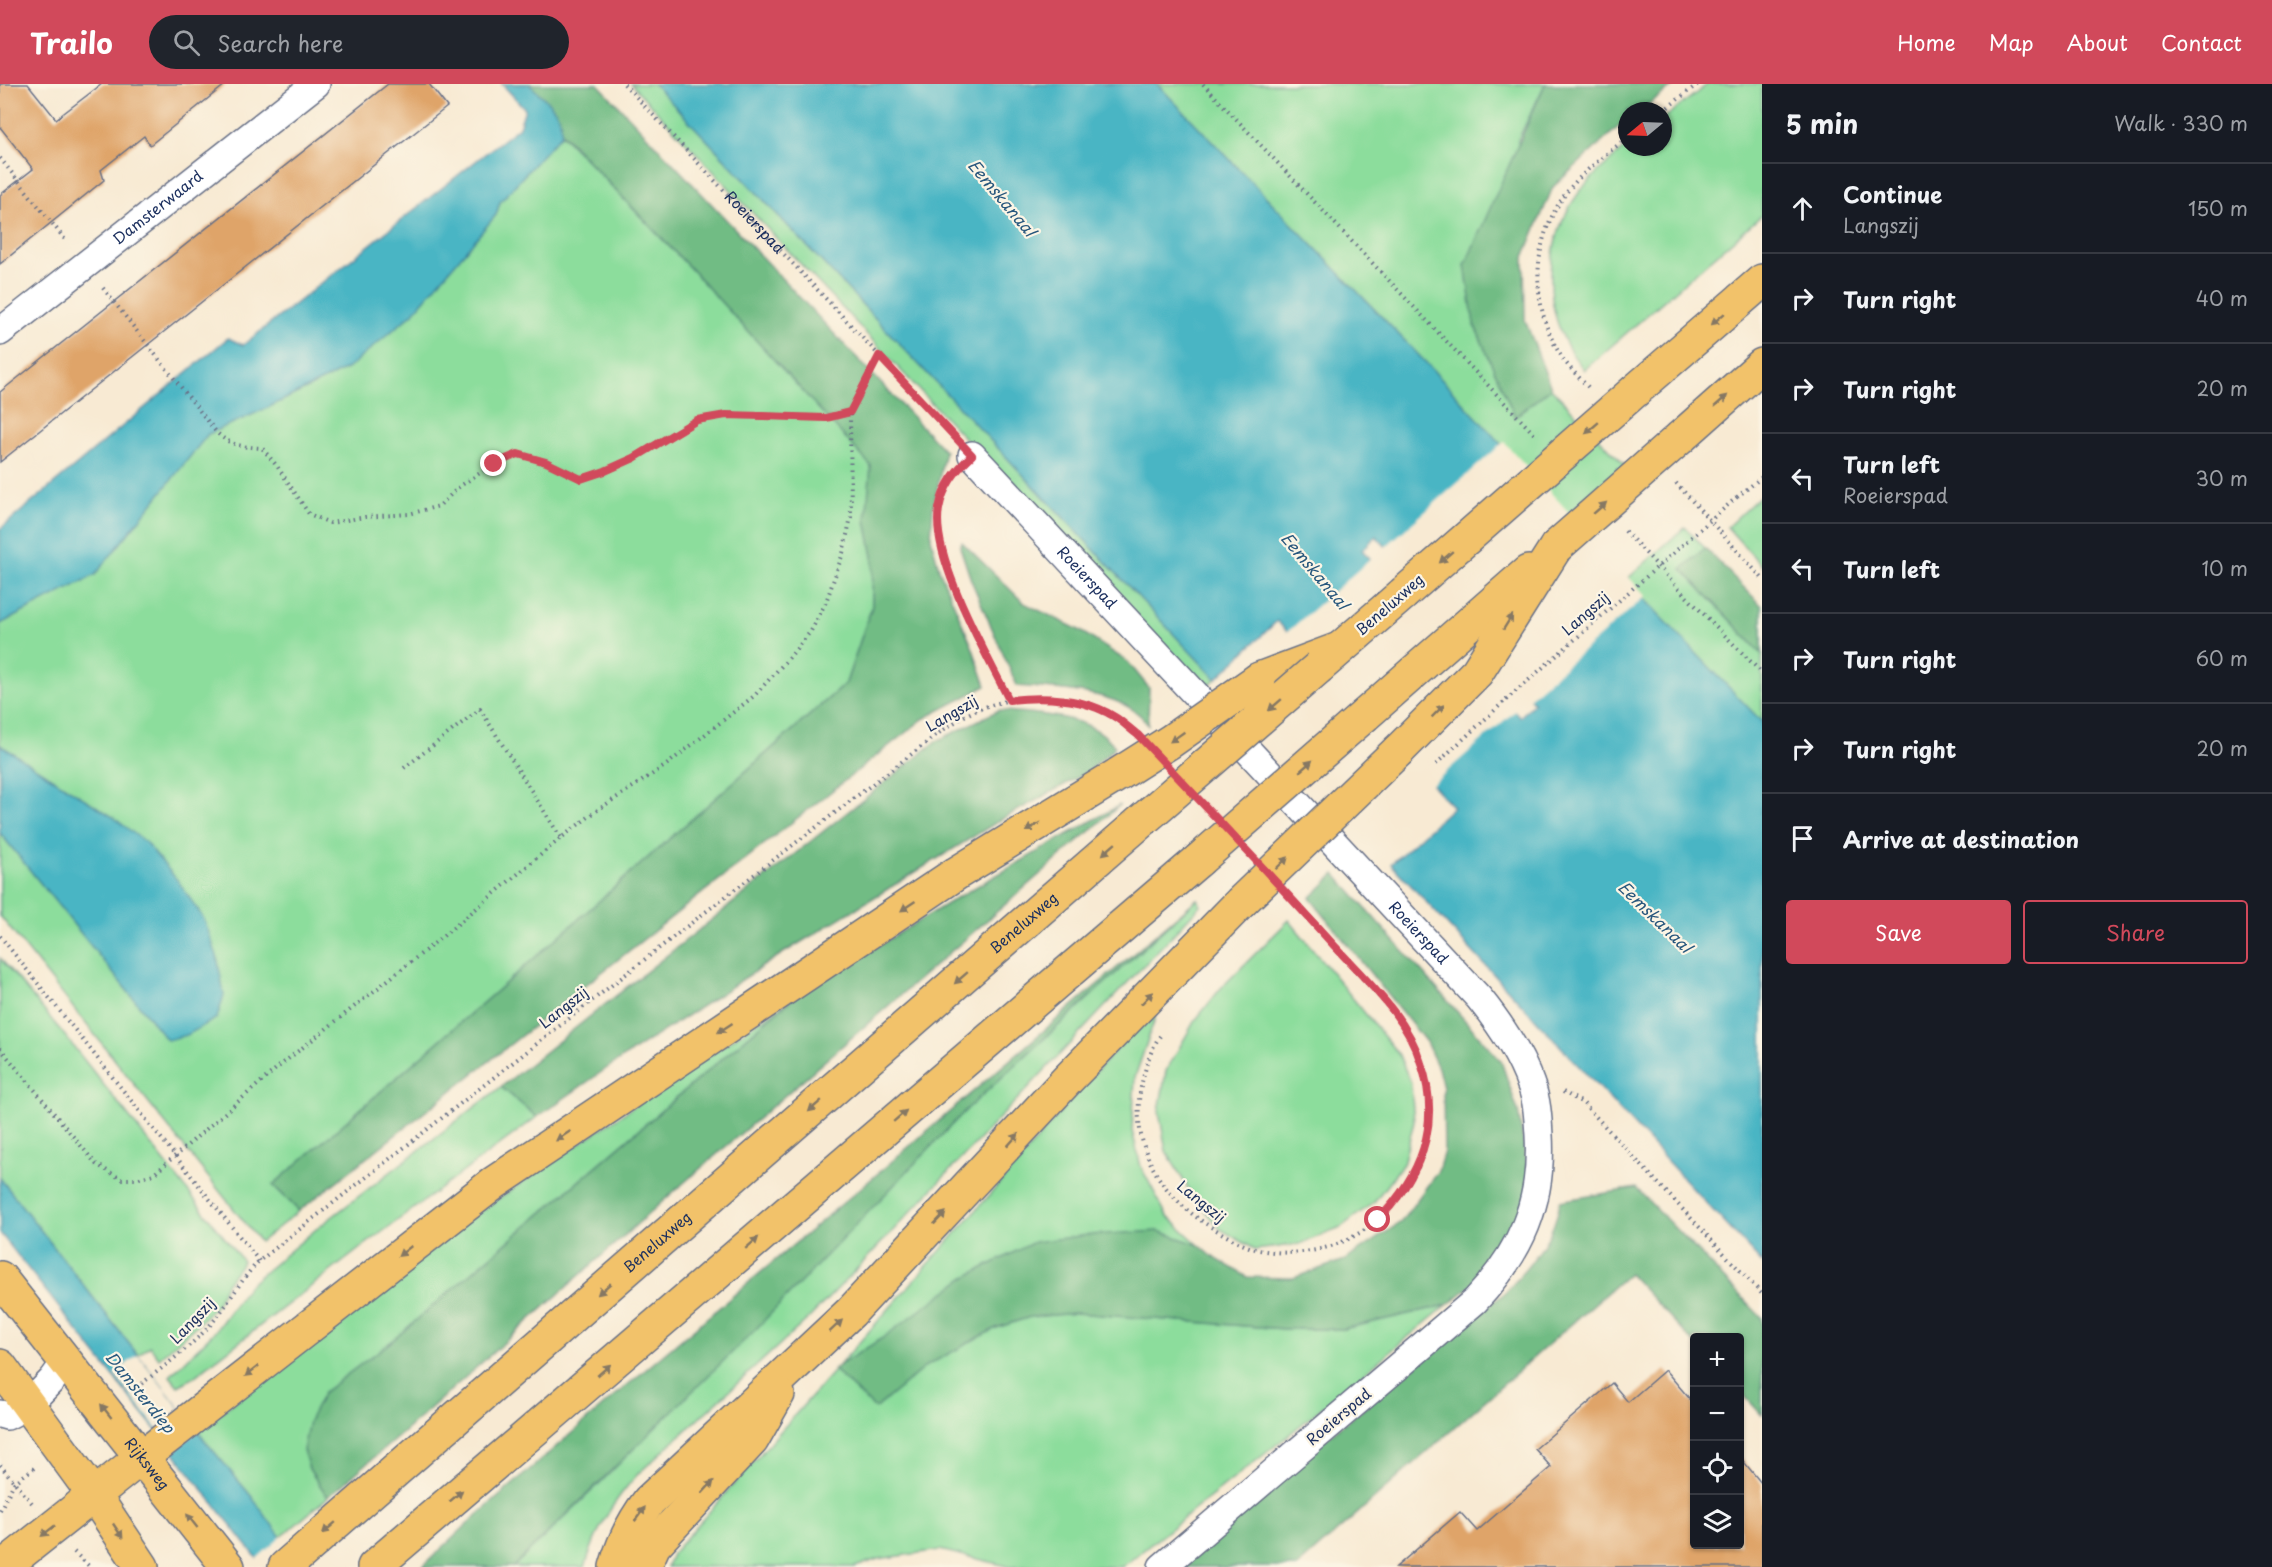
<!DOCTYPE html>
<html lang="en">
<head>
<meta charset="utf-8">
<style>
  :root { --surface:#171b24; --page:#20242c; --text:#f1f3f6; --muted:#9ea1a6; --line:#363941; --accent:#d1495b }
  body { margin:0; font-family:"Playpen Sans",sans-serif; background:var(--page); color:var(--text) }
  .controls { position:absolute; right:18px; bottom:18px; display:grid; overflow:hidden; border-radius:6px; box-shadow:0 2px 4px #0004 }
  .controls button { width:54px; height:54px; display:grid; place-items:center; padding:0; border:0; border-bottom:2px solid var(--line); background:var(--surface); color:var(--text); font:30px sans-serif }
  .compass { position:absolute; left:1618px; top:18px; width:54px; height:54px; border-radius:50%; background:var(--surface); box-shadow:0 2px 4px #0004; rotate:251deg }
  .stop { position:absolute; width:18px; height:18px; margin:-14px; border:4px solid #d1495b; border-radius:50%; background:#fff }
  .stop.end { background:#d1495b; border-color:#fff; box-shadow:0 2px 6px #0008 }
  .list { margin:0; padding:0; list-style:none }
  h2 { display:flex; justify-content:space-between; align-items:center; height:78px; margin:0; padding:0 24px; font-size:26px }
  h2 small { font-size:20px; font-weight:400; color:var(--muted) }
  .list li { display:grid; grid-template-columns:39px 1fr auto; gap:18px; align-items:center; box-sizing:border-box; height:90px; padding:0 24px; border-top:2px solid var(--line) }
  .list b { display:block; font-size:22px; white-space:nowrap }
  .list p { margin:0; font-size:20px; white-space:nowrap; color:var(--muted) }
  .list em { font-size:20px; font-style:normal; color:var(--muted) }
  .actions { display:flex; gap:12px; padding:18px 24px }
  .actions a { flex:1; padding:14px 0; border:2px solid var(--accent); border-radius:6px; text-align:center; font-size:21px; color:var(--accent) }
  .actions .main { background:var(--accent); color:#fff }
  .icon { flex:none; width:33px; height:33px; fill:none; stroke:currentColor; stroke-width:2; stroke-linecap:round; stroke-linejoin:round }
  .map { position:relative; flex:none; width:1762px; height:1483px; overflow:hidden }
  header { display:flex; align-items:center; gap:36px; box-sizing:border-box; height:84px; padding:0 30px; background:var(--accent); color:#fff }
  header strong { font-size:28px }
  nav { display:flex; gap:33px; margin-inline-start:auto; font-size:21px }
  .search { width:420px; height:54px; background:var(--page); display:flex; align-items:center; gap:15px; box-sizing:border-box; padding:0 21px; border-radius:33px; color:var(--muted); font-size:22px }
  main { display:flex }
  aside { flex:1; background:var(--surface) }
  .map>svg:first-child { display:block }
  .green { fill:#8cdd9c; stroke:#54867d; stroke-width:1.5 }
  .forest { fill:#71bc84; stroke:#467671; stroke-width:1.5 }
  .water { fill:#48b5c4; stroke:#327291; stroke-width:1.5; fill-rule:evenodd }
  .pier { fill:#f8ead3 }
  .building { fill:#dfa469 }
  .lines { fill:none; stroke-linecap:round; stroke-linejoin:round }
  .street-casing { stroke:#687087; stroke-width:30 }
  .primary-casing { stroke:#687087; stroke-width:36 }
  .highway-casing { stroke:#687087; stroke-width:36 }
  .path { stroke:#687087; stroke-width:4; stroke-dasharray:1.5 4.5; stroke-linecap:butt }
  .street { stroke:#fff; stroke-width:27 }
  .primary { stroke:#f2c26a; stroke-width:33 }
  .highway { stroke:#f2c26a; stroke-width:33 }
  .highway-bridge-casing { stroke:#687087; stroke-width:36; stroke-linecap:butt }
  .path-bridge { stroke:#687087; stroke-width:4; stroke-dasharray:1.5 4.5; stroke-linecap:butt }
  .highway-bridge { stroke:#f2c26a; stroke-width:33 }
  .oneway { fill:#867864 }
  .route { stroke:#d1495b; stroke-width:8 }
  .labels { text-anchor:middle; stroke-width:4.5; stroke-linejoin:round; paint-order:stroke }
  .street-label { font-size:15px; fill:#1b2f5e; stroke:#fcf5e5 }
  .water-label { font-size:16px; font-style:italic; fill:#28577d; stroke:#fcf5e5 }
</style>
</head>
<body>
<header>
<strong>Trailo</strong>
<div class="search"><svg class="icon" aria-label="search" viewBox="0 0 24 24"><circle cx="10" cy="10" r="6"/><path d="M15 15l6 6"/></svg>Search here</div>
<nav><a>Home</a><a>Map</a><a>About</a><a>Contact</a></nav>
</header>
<main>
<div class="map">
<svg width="1762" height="1483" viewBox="0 0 1762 1483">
  <rect width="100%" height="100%" fill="#fcf5e5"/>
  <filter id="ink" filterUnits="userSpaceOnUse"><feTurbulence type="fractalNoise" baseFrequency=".0167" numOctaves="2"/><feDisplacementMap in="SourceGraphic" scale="12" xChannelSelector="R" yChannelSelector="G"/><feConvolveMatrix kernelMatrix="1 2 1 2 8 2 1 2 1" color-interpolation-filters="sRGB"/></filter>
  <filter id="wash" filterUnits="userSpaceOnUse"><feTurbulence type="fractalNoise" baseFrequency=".008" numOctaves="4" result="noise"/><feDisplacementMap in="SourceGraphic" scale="24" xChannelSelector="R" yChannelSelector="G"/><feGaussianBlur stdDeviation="1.35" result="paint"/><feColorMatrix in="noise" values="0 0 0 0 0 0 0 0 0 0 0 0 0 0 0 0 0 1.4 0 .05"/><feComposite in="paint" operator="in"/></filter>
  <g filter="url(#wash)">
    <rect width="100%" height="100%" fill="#f8ead3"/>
    <path class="green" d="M 631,0 L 654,0 L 1216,595 L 1202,606 Z
      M 1157,0 L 1545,0 L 1518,56 L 1515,332 L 1551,304 L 1640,397 L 1583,449 L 1431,284 Z
      M 1708,0 L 1762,0 L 1762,131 L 1584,286 C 1579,279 1572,271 1568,263 C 1542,216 1546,154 1578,110 C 1591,92 1610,77 1627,62 L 1663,63 L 1663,35 Z
      M 561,50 L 690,184 L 872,382 L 866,436 L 873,472 L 872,522 L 846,599 L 522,885 L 273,1101 L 299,1127 L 260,1158 L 0,832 L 0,749 L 167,956 L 113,733 L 0,661 L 0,540 L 95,491 L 208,350 L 267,324 L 348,284 L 413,229 L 496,131 L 500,118 Z
      M 1762,410 L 1762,482 L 1727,443 Z
      M 1685,443 L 1705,464 L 1682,485 L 1762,570 L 1762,638 L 1626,496 Z
      M 1197,815 L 1201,821 L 851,1191 L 810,1233 L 638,1390 C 612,1418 596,1446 585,1483 L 513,1483 L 601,1398 L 967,1025 Z
      M 1289,836 L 1399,971 L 1411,1000 L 1414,1038 L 1403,1080 L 1374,1118 L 1341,1143 L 1300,1160 L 1256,1166 L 1220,1145 L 1192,1111 L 1166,1067 L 1159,1027 L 1166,987 L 1194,938 L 1221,904 Z
      M 0,874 L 62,948 L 243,1177 L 226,1200 L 217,1220 L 197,1241 L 159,1274 L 150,1262 L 138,1271 L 0,1094 Z
      M 793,914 L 392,1257 L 324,1308 L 309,1385 L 328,1413 L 280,1454 L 251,1412 L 197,1347 L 460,1141 Z
      M 1153,929 L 1155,935 L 1135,993 L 1132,1047 L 1141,1083 L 1167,1132 L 1199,1161 L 1158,1147 L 881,1255 L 834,1286 L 875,1325 L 926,1282 L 996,1244 L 1030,1233 L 1076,1229 L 1285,1245 L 1343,1245 L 1447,1221 L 1280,1358 L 1122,1483 L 1011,1483 L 940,1466 L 878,1475 L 855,1483 L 667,1483 L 672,1470 C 776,1351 881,1233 986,1115 C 1041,1053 1092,986 1153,929 Z
      M 501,1003 L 537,1033 L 362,1163 L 191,1295 L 178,1302 L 170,1292 L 216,1246 L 249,1201 L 315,1146 Z"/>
    <path class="forest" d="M 515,0 L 598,0 L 945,367 L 933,425 L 931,454 L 940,488 L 972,562 L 986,602 L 923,635 L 299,1127 L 273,1101 L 522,885 L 846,599 L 872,522 L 873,472 L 866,436 L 871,382 L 690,184 Z
      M 1545,0 L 1676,0 L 1639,27 L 1627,27 L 1627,35 L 1553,103 L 1524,173 L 1525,236 L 1551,304 L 1515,333 L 1474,240 L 1465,181 Z
      M 962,458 L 1024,519 L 1079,546 L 1128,578 L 1149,604 L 1148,641 C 1127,606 1054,605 1017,602 L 971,496 L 960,463 Z
      M 1705,464 L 1762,522 L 1762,570 L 1682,485 Z
      M 999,626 C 1036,631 1092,629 1115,663 L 1088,688 L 1002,735 L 780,871 L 613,980 L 537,1033 L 501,1003 L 937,657 Z
      M 1120,721 L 671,1110 L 405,1347 L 328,1413 L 309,1385 L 303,1366 L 309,1337 L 324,1308 L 392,1257 L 793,914 L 958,813 Z
      M 1335,790 L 1501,977 L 1518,1027 L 1531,1104 L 1518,1140 L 1482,1193 L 1447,1221 L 1343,1245 L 1285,1245 L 1076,1229 L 1030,1233 L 996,1244 L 926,1282 L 875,1325 L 833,1285 L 881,1255 L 964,1194 L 1034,1158 L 1088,1151 L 1158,1147 L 1199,1161 L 1213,1173 L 1247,1193 L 1293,1194 L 1345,1176 L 1401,1138 L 1438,1087 L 1444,1067 L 1443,1004 L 1438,984 L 1426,958 L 1310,814 Z
      M 1197,815 L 967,1025 L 756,1245 L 513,1483 L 422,1483 L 473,1435 L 611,1315 L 869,1097 Z
      M 1636,1104 L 1762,1234 L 1762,1331 L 1740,1307 L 1740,1254 L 1694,1254 L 1694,1259 L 1629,1189 L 1297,1483 L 1168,1483 L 1506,1208 C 1531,1179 1554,1156 1560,1117 Z"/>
    <path class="water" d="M 502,0 L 529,0 C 544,15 564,27 561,50 L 500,118 L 496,131 L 413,229 L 348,284 L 267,324 L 208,350 L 95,491 L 0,540 L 0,445 L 228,254 L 243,261 L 519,43 L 525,25 Z
      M 654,0 L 1157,0 L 1431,284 L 1626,496 L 1762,638 L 1762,1179 L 1391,780 L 1453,723 L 1277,537 L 1216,595 ZM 1376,452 L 1534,619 L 1520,633 L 1362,466 Z
      M 0,661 L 113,733 L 146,759 L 178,797 L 204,835 L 217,872 L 224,911 L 217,934 L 187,951 L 167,956 L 0,749 Z
      M 0,1094 L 197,1347 L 251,1412 L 303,1483 L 264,1483 L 0,1149 Z"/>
    <path class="pier" d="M 1504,358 L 1646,512 L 1527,616 L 1384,464 Z
      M 1373,473 L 1516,626 L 1429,703 L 1285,550 Z
      M 138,1271 L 197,1347 L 174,1366 L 114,1290 Z
      M 282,1452 L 305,1481 L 306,1483 L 260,1483 L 255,1476 Z"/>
    <g id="blocks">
      <path class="building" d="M 0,0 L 28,0 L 56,35 L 102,0 L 226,0 L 150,61 L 144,52 L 101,86 L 104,96 L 0,180 L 0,111 L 33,85 L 0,43 Z
        M 388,0 L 429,0 L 447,23 L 0,378 L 0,308 Z
        M 1665,1286 L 1695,1321 L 1695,1461 L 1740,1461 L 1740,1373 L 1762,1400 L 1762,1483 L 1396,1483 L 1460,1428 L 1477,1447 L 1551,1383 L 1535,1365 L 1612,1299 L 1628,1318 Z"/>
    </g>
  </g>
  <g filter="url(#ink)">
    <use href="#blocks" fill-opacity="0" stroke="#687087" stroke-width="1.5"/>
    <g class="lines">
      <g class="street-casing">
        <g id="street">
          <path id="s2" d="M 0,248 L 316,0"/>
          <path id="s3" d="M 972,371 L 1479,914 C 1500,940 1520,969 1531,1001 C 1537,1016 1538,1034 1539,1051 C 1543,1119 1521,1168 1475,1217 L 1162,1483"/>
          <path d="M 0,1330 L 7,1332 L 28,1321 L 53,1295 L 66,1277"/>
        </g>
      </g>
      <g class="primary-casing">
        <g id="primary">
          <path id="s4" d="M 0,1194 L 228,1483"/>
          <path d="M 0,1282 L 94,1411 L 142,1483"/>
          <path d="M 94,1411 L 142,1373"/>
        </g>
      </g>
      <g class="highway-casing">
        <g id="highway">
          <path d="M 1636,306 L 1762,197"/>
          <path d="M 1681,353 L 1762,281"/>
          <path d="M 1319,583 L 1403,510"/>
          <path d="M 1259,595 L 1339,565"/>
          <path d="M 1365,631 L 1528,488"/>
          <path d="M 1399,666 L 1477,588 L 1556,463"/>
          <path d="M 142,1373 L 494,1099 L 957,789 L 1119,690"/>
          <path d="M 3,1483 L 94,1411"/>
          <path id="s5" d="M 285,1483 L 1153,727"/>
          <path d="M 374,1483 L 1199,776"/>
          <path d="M 616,1483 C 623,1458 633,1438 649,1417 L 851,1228 L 1068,995 L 1240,819"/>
          <path d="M 644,1483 L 654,1461 L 752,1356 L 778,1310"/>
        </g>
      </g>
      <g class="path">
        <path id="s1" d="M 624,0 L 952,349"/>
        <path d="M 1203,0 L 1536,352"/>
        <path d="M 1663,27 L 1698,0"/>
        <path d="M 0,74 L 67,158"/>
        <path d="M 103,204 L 217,349 C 231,362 244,363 262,364 L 277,382 L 309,430 L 330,439 L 365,433 L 409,430 L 439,422 L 460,402 L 494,380 L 518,370 L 546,378 L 581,395 L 605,388 L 634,374 L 697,336 L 726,331 L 827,334 L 850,328"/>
        <path d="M 1588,303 C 1579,293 1568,283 1561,272 C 1532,225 1530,165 1560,118 C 1575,93 1604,72 1627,54"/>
        <path d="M 953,392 C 942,407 936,427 938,445 C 944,500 984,566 1009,616"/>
        <path d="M 1676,399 L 1762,494"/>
        <path d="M 1737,413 L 1762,393"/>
        <path d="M 1625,447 L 1682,508 L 1762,589"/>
        <path d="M 1436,680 L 1506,616"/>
        <path d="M 404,684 L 480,625 L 561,754"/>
        <path d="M 0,852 L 259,1177"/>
        <path d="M 1160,952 C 1150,966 1146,983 1142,998 C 1127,1062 1163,1117 1218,1147 C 1230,1154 1245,1163 1259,1166 C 1325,1178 1382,1149 1414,1090 C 1436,1048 1432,997 1411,955 C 1399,931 1379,912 1361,892 C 1338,866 1315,840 1291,815"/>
        <path d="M 0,964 L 96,1080 L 121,1095 L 136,1095 L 154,1090 L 283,979 L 436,858 L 561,754 L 599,725 L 665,682 L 754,612 L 788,575 L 811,547 L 826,518 L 843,469 L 851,433 L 850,328 L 879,272"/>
        <path d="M 1563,1008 L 1583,1019 L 1762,1210"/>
        <path d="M 132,1307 C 159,1286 188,1266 211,1240 C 229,1220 239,1197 259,1177 L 699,833 L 943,646 C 954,639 964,631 975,627 C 1025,605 1087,610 1129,644"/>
        <path d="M 0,1381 L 32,1419"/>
        <path d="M 0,1426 L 14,1399 L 34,1384"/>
        <path d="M 74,1468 L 90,1483"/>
      </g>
      <use href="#street" class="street"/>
      <use href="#primary" class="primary"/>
      <use href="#highway" class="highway"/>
      <g class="highway-bridge-casing">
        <path id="highway-bridge" d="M 1556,463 L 1681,353
          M 1403,510 L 1636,306
          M 1119,690 L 1171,657 L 1259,595
          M 1153,727 L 1319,583
          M 1199,776 L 1365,631
          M 1240,819 L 1399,666"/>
      </g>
      <path class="path-bridge" d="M 1506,616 L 1737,413"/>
      <use href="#highway-bridge" class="highway-bridge"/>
    </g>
    <defs><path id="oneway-solid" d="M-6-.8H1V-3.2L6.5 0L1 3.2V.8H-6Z" transform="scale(1.5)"/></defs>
    <g class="oneway">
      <use href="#oneway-solid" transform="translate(1718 235) rotate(139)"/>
      <use href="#oneway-solid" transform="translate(1721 317) rotate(-41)"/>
      <use href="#oneway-solid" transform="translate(1592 344) rotate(139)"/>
      <use href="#oneway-solid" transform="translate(1600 424) rotate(-41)"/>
      <use href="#oneway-solid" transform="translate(1446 473) rotate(139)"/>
      <use href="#oneway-solid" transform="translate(1508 538) rotate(-58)"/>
      <use href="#oneway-solid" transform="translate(1275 621) rotate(139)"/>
      <use href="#oneway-solid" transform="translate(1438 627) rotate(-45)"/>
      <use href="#oneway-solid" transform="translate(1177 653) rotate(145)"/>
      <use href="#oneway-solid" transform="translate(1306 682) rotate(-41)"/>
      <use href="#oneway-solid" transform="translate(1033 743) rotate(149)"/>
      <use href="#oneway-solid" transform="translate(1109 765) rotate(139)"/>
      <use href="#oneway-solid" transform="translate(1282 779) rotate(-44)"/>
      <use href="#oneway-solid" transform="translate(908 822) rotate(146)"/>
      <use href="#oneway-solid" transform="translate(961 894) rotate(139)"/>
      <use href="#oneway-solid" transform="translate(1147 914) rotate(-46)"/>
      <use href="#oneway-solid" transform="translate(725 944) rotate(147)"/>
      <use href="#oneway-solid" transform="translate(815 1022) rotate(139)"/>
      <use href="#oneway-solid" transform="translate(900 1032) rotate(-41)"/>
      <use href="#oneway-solid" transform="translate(563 1052) rotate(146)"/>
      <use href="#oneway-solid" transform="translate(1013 1056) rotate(-48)"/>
      <use href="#oneway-solid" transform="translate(940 1134) rotate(-46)"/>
      <use href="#oneway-solid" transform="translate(752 1159) rotate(-41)"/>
      <use href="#oneway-solid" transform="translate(405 1167) rotate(142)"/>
      <use href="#oneway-solid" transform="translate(604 1205) rotate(139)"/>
      <use href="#oneway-solid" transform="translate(836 1242) rotate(-43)"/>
      <use href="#oneway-solid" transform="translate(604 1286) rotate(-41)"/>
      <use href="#oneway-solid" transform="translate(252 1287) rotate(142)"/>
      <use href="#oneway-solid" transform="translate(106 1327) rotate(-128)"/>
      <use href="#oneway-solid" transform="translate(708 1403) rotate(-47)"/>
      <use href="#oneway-solid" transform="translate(456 1412) rotate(-41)"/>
      <use href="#oneway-solid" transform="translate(640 1430) rotate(-54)"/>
      <use href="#oneway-solid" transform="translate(192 1437) rotate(-128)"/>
      <use href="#oneway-solid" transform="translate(329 1444) rotate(139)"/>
      <use href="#oneway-solid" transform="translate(48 1447) rotate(142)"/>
      <use href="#oneway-solid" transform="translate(118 1447) rotate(56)"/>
    </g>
  </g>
  <g class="lines" filter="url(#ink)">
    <path class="route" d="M 494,380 L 518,370 L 546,378 L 581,395 L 605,387 L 634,374 L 697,336 L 726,331 L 826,334 L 850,328 L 879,272 L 972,371 C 956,386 943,402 939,425 C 930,473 987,571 1009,616 C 1044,612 1084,613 1115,633 C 1123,638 1130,645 1138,651 C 1202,719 1267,787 1330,857 C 1363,894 1406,930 1421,979 C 1442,1041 1421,1092 1378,1136"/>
  </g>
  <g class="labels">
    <g class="street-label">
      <text dy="5" stroke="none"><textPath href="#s2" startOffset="201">Damsterwaard</textPath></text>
      <text dy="5" stroke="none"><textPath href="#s1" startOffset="190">Roeierspad</textPath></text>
      <text dy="5" stroke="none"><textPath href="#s3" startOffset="168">Roeierspad</textPath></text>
      <text transform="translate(1390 521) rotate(-41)" y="5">Beneluxweg</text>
      <text transform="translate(1586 530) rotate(-41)" y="5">Langszij</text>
      <text transform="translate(952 630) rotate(-30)" y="5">Langszij</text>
      <text dy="5" stroke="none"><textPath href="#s5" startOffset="980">Beneluxweg</textPath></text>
      <text dy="5" stroke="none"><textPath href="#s3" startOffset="654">Roeierspad</textPath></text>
      <text transform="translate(564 924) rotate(-38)" y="5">Langszij</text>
      <text transform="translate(1201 1118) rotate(39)" y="5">Langszij</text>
      <text dy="5" stroke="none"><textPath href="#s5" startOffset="494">Beneluxweg</textPath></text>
      <text transform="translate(193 1237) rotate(-46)" y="5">Langszij</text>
      <text transform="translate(1339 1333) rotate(-40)" y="5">Roeierspad</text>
      <text dy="5" stroke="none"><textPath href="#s4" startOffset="237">Rijksweg</textPath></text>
    </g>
    <g class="water-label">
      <text transform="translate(1002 114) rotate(50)" y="6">Eemskanaal</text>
      <text transform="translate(1315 487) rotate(50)" y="6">Eemskanaal</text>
      <text transform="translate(1655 833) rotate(44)" y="6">Eemskanaal</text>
      <text transform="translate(140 1308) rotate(51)" y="6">Damsterdiep</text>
    </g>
  </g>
</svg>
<div class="controls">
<button>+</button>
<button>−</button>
<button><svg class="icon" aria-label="locate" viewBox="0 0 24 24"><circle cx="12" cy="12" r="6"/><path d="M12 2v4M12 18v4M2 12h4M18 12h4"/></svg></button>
<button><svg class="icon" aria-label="layers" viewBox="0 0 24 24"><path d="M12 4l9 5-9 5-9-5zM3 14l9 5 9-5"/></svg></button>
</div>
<svg class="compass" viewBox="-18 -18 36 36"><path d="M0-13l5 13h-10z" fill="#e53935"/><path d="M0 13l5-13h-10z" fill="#9ea1a6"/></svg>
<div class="stop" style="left:1378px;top:1136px"></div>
<div class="stop end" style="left:494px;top:380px"></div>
</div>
<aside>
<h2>5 min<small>Walk · 330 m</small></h2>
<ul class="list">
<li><svg class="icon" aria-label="ahead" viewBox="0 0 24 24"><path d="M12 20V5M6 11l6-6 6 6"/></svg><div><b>Continue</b><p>Langszij</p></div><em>150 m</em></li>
<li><svg class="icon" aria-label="right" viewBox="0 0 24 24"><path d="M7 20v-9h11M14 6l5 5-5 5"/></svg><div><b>Turn right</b></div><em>40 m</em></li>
<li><svg class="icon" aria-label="right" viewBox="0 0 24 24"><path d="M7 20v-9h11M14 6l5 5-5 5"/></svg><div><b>Turn right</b></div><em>20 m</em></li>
<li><svg class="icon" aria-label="left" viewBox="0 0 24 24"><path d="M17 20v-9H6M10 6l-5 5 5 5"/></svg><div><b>Turn left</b><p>Roeierspad</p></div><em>30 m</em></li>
<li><svg class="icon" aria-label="left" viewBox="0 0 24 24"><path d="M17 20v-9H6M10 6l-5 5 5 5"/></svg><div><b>Turn left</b></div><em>10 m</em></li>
<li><svg class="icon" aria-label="right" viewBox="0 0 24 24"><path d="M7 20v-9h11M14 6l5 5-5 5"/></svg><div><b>Turn right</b></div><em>60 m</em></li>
<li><svg class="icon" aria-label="right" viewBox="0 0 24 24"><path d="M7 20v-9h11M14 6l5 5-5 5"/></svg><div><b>Turn right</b></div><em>20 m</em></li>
<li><svg class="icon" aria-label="arrive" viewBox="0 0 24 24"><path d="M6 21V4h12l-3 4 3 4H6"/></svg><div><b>Arrive at destination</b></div></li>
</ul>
<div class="actions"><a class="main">Save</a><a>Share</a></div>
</aside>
</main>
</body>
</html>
